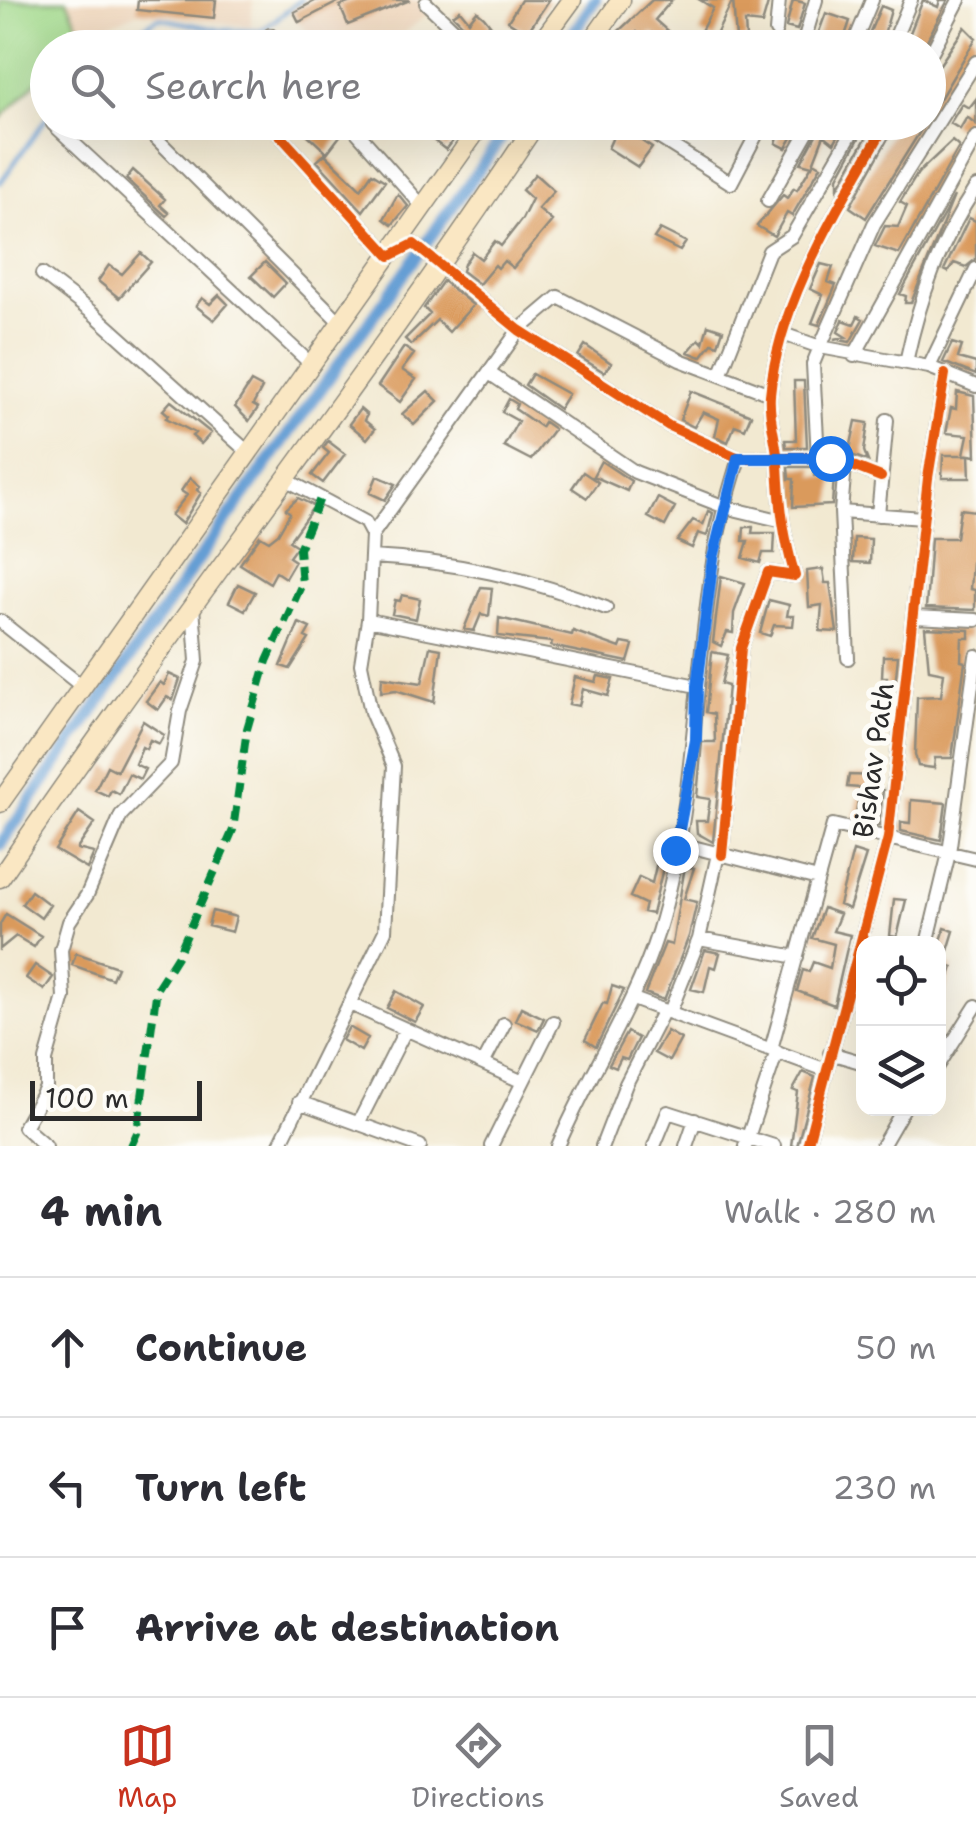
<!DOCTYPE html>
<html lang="en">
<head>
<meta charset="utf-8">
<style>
  :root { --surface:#fff; --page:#f7f7f7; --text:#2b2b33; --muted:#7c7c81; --line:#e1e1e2; --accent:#c8321e }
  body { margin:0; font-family:"Shantell Sans",sans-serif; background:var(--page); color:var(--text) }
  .controls { position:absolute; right:30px; bottom:30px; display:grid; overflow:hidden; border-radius:20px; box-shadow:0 10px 40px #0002 }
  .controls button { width:90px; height:90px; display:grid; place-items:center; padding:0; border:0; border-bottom:2px solid var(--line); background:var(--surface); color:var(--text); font:50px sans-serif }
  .scale { position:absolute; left:30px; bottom:25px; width:172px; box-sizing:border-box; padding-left:10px; border:5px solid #2b2b2b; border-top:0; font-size:28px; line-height:35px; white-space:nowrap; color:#2b2b2b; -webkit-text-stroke:8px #fdfcf7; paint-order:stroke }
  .stop { position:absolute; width:30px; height:30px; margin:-22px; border:8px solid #1a73e8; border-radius:50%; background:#fff }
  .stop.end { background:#1a73e8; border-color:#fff; box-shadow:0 2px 10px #0008 }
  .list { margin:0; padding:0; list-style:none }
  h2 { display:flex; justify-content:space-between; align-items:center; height:130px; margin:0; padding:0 40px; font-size:42px }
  h2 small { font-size:32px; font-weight:400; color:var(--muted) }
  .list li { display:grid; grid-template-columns:65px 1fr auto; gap:30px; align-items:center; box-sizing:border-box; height:140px; padding:0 40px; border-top:2px solid var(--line) }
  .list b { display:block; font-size:38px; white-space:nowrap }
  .list em { font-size:32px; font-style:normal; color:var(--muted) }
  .icon { flex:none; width:55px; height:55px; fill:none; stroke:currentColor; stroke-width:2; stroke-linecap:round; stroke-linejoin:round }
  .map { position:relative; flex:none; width:976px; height:1146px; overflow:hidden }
  .search { position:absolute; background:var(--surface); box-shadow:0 10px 40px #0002; left:30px; right:30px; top:30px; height:110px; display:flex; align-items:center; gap:25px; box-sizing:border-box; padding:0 35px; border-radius:55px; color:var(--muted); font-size:38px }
  .sheet { height:550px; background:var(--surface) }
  nav { display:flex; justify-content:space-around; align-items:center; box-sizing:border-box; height:140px; border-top:2px solid var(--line); background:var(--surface); font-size:28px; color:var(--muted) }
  nav a { display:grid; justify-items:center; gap:5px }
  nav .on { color:var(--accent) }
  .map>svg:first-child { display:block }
  .built { fill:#efd6bb }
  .green { fill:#a0d88a; stroke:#66825a; stroke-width:2.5 }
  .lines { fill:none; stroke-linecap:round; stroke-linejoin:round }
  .stream { stroke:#659ed4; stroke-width:4 }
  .canal { stroke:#659ed4; stroke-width:12 }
  .building { fill:#da9a5c }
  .street-casing { stroke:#8e8a7e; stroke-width:16 }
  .secondary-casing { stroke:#8e8a7e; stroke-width:21 }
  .street { stroke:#fff; stroke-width:12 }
  .secondary { stroke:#fae7c3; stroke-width:18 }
  .quiet { stroke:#00873e; stroke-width:8; stroke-dasharray:15 8; stroke-linecap:butt }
  .cycleway-casing { stroke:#fdfcf7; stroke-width:16 }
  .cycleway { stroke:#e8590c; stroke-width:10 }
  .route { stroke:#1a73e8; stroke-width:12 }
  .labels { text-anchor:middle; stroke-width:10; stroke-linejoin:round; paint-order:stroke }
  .street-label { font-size:28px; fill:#2b2b2b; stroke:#fdfcf7 }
</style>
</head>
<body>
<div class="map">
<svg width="976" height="1146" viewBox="0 0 976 1146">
  <rect width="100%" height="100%" fill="#fdfcf7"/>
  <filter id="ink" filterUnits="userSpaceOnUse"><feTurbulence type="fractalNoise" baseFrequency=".01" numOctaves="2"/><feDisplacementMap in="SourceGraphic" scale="20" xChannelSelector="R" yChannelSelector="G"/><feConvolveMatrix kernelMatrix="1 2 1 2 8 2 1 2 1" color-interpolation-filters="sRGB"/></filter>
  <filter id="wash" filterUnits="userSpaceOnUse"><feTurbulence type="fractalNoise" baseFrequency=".0048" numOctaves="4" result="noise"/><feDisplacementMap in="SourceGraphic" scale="40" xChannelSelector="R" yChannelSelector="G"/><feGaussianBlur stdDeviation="2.25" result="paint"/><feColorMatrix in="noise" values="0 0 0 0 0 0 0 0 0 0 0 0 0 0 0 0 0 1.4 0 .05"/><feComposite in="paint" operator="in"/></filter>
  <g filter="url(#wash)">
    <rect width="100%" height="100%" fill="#f2e9d1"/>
    <path class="built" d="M 67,0 L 253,0 L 251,26 L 137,13 L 83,36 Z
      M 312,0 L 420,0 L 429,13 L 387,47 L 322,48 L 290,13 Z"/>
    <path class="green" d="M 0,0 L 67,0 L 83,36 L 71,47 L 48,48 L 47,71 L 0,119 Z"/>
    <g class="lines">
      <path class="stream" d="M 108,48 L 159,18 L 220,30 L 261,31 L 301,0
        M 0,183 L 48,116"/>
      <path class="canal" d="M 563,48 L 595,0
        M 0,845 L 210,543 L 513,122"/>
    </g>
    <g id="blocks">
      <path class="building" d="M 138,0 L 216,0 L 214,18 L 137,10 Z
        M 317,0 L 342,0 L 299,22 L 294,12 Z
        M 356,0 L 410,0 L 348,25 L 340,6 Z
        M 521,0 L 549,0 L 527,33 L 508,21 Z
        M 652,0 L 672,0 L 655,20 L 673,36 L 667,44 L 652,33 L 646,40 L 637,32 L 625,48 L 607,42 Z
        M 700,0 L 733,0 L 714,39 L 700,33 L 713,8 Z
        M 733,0 L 769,0 L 762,24 L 745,22 L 746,39 L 736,39 Z
        M 793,0 L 805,3 L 797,30 L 786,27 Z
        M 923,0 L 938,7 L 940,0 L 948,0 L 923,48 L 904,48 Z
        M 881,6 L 891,10 L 885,31 L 874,48 L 863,48 Z
        M 460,10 L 469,21 L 477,11 L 484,17 L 491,26 L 486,33 L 501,48 L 482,44 L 453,15 Z
        M 826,13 L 850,21 L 842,45 L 817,37 Z
        M 965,27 L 976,38 L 928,119 L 928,82 Z
        M 976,99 L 976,124 L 967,117 L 960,129 L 950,123 L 962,104 L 969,108 Z
        M 294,122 L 323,122 L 340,136 L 327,153 Z
        M 431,122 L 467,122 L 446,150 L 424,133 Z
        M 783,122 L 801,122 L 786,148 L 776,143 Z
        M 823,122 L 846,122 L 834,143 L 824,135 L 812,166 L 801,163 Z
        M 868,122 L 875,122 L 838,188 L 838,177 Z
        M 897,122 L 926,122 L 866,218 L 850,207 Z
        M 627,131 L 652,148 L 638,167 L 608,148 L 613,137 Z
        M 952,141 L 959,147 L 899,254 L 875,246 L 885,226 L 898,227 L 907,206 L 900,202 L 918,173 Z
        M 325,154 L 361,189 L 372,173 L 385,181 L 363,211 L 317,161 Z
        M 814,162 L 821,166 L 792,216 L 787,213 L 774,236 L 757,226 L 783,195 L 787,198 L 794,188 L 797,190 Z
        M 133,170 L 165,199 L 160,205 L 169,213 L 166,216 L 126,179 Z
        M 535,174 L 554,191 L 538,209 L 552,221 L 513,268 L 504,261 L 498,268 L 495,265 L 479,284 L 462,271 L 464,264 L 472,252 L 481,259 L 495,241 L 501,246 L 522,219 L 532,199 L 522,190 Z
        M 398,194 L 408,206 L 392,225 L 384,219 Z
        M 954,196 L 911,303 L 905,303 L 906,296 L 900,294 Z
        M 969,218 L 976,221 L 976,259 L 966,267 L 954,263 L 948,272 L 944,270 Z
        M 660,229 L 686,242 L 680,251 L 654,238 Z
        M 141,253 L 151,262 L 119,298 L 98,281 L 109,265 L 122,274 Z
        M 265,262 L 286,283 L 273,297 L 251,276 Z
        M 821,264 L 833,267 L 828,282 L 836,285 L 819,325 L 812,323 L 823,295 L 810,289 Z
        M 443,281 L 473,305 L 449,332 L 437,320 L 411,345 L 405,339 L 430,314 L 424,308 Z
        M 219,295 L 228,304 L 214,320 L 196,306 L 202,298 L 210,304 Z
        M 858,316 L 863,319 L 850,342 L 834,339 L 846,337 L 838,332 L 843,320 L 854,324 Z
        M 708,325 L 723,330 L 718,345 L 712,343 L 701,357 L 688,352 L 699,339 L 703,343 Z
        M 952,343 L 962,346 L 958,358 L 976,363 L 976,375 L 943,362 Z
        M 585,345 L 611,363 L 604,372 L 578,356 Z
        M 404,347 L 414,354 L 402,370 L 416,379 L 400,402 L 378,386 Z
        M 532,374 L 568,394 L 559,409 L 525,385 Z
        M 794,381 L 804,381 L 807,447 L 786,447 L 785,440 L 796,440 Z
        M 251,382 L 262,388 L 253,405 L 258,408 L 249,421 L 235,407 Z
        M 428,391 L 438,401 L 414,425 L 402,414 Z
        M 691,391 L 751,415 L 745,429 L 735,425 L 728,442 L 715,436 L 719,419 L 703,412 L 694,427 L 680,420 Z
        M 957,392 L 974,396 L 976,456 L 969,455 L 970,478 L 942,478 L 943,455 L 968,455 L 964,454 L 968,435 L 946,433 L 951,408 L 956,409 Z
        M 509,399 L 517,404 L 515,409 L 541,427 L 544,422 L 554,429 L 531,460 L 504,446 L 518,421 L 502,412 Z
        M 171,401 L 211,433 L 201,444 L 192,436 L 195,433 L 166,418 L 169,415 L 163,410 Z
        M 360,409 L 367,415 L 364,420 L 375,429 L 367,439 L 349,424 Z
        M 856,421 L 868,423 L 864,451 L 868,461 L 849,454 Z
        M 328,441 L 345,454 L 323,483 L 312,475 L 329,453 L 323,448 Z
        M 601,461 L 631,481 L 627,491 L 593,476 Z
        M 788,467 L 814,467 L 814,476 L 834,476 L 832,505 L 793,507 L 794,479 L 789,479 Z
        M 583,472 L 598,482 L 587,498 L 572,488 Z
        M 377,476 L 396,484 L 385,500 L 370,493 Z
        M 190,478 L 200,486 L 197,490 L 201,493 L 182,524 L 171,515 L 187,495 L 181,491 Z
        M 298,498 L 314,506 L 289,541 L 297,546 L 289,557 L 295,561 L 285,578 L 276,572 L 270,583 L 240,564 L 260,536 L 269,541 L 278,534 L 290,513 L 286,509 Z
        M 658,498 L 675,507 L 665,526 L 648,517 Z
        M 960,509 L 976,511 L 970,589 L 975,590 L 975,610 L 926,608 L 931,538 L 956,538 Z
        M 708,511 L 713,513 L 707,536 L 698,533 L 692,548 L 677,541 L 693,520 L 703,525 Z
        M 744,527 L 753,527 L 752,533 L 775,533 L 774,553 L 763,553 L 760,563 L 743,558 L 748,541 L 743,541 Z
        M 854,538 L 871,539 L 870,563 L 853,562 Z
        M 823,569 L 825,583 L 830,583 L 837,632 L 820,631 L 822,605 L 809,607 L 807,571 Z
        M 721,576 L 745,583 L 734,613 L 733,633 L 727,632 L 721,646 L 713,642 Z
        M 238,584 L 255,592 L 245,610 L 229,602 Z
        M 481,587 L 492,588 L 489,616 L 481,614 L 474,631 L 464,629 Z
        M 402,595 L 420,599 L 416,619 L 392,614 L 395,600 L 400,601 Z
        M 769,600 L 789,605 L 787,616 L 794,616 L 793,626 L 774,625 L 770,636 L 760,633 Z
        M 499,618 L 572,635 L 573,631 L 620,648 L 622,643 L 633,645 L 628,662 L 551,646 L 552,642 L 498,636 Z
        M 299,623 L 310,628 L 305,637 L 309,639 L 290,669 L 281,666 Z
        M 925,628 L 969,630 L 969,638 L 962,638 L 961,661 L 965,662 L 952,758 L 935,758 L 934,768 L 918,766 L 915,754 L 917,697 L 941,696 L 944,673 L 929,670 Z
        M 430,647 L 441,649 L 434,702 L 396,690 L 381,692 L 382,677 L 422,683 Z
        M 712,652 L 728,655 L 721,684 L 728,686 L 713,842 L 697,833 L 696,821 L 707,821 L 710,799 L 697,797 L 702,742 L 715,742 L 714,714 L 706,712 Z
        M 883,656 L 898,656 L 895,687 L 886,687 L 887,677 L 882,677 Z
        M 169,674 L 180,679 L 173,700 L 167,697 L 158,710 L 146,701 L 160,682 L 164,685 Z
        M 598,676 L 613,679 L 608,696 L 583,689 L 579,706 L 569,704 L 575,677 L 596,682 Z
        M 143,721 L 164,735 L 159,744 L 150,740 L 146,749 L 142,747 L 135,764 L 145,769 L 140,779 L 129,774 L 119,794 L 111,790 L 108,796 L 95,790 L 107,766 L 117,771 Z
        M 849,775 L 879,776 L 879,790 L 883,790 L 879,826 L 855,820 L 860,788 L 847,787 Z
        M 911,800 L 946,803 L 941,840 L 901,831 L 901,822 L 910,823 Z
        M 79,812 L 95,823 L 77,849 L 94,853 L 87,869 L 55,850 Z
        M 660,849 L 667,851 L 652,914 L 643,912 L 645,904 L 630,897 L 639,877 L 652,883 Z
        M 853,851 L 866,855 L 849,909 L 839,905 Z
        M 685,866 L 694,868 L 684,899 L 697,902 L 689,936 L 664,1000 L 645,993 L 665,943 L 672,945 Z
        M 31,891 L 50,905 L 41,918 L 22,904 Z
        M 894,899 L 906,900 L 897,937 L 890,936 Z
        M 823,908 L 840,914 L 833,931 L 850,935 L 834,1005 L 797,991 L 803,970 L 809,972 L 813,962 L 830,968 L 834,944 L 812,938 Z
        M 212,911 L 236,917 L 232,932 L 208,926 Z
        M 6,914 L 41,936 L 34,947 L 16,936 L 0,949 L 0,924 Z
        M 945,928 L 954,931 L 944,964 L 953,967 L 940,1006 L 938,950 Z
        M 705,950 L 720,953 L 716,968 L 710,966 L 704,992 L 691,989 Z
        M 76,953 L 117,967 L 112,979 L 72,965 Z
        M 35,965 L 53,977 L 44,990 L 26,978 Z
        M 612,986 L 624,990 L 596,1047 L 585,1040 L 603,1003 L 607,1004 Z
        M 396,991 L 424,1007 L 415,1022 L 387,1008 Z
        M 521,1007 L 544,1018 L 538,1030 L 515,1020 Z
        M 349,1027 L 368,1038 L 361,1051 L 342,1040 Z
        M 667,1031 L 681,1039 L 669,1061 L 654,1053 Z
        M 627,1032 L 638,1038 L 627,1060 L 621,1058 L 616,1068 L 609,1065 Z
        M 803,1072 L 815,1077 L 797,1146 L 791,1146 L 798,1092 L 793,1090 Z"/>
    </g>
  </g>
  <g filter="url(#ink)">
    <use href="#blocks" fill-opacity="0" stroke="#8e8a7e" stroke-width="2.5"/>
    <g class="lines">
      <g class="street-casing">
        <path id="street" d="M 426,3 L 473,48
          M 776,31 L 779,0
          M 270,35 L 281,48
          M 802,48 L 816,0
          M 852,48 L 872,0
          M 891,48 L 911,0
          M 928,59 L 959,0
          M 976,62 L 874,224 L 820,347 L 929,367 L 976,386
          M 140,122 L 339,321
          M 268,122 L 390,256 L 414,244 L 519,330 L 669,426 L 739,458 L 830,457 L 881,477
          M 348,122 L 424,208
          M 634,122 L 731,183 L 763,122
          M 53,124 L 312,365
          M 669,144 L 683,122
          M 768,201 L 813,122
          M 42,274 L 94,314 L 249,453
          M 783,334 L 820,347 L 813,364 L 818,458
          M 854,356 L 976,137
          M 906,362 C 920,297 940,242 976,187
          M 929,367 L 976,269
          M 489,373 L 635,472 L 725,507 L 779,520
          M 720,375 L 769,251 L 792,236 L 858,122
          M 845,465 L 841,512 L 923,518
          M 285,479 L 365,522 L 372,535 L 368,620 L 697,686
          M 841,512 L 848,658
          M 878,515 L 887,420
          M 372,535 L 519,330 L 558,297 L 680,360 L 770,394
          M 371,557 C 455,561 528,578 606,608
          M 914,617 L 976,620
          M 0,621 L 84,688
          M 677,843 L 818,879
          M 722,855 L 741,648 L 768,572 L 795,576 C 783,535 780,506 778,464 C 777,441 768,419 770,395 C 779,298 840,206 887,122
          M 699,939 L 797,957
          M 927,944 L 949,853 L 976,656
          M 633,999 L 826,1070
          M 350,1004 L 523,1082
          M 670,1012 L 699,939 L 718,854
          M 771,1049 L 833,825 L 976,859
          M 830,1053 L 864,1063
          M 483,1064 L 504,1024
          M 938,1066 L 976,1006
          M 299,1102 L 420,1146
          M 358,1124 L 406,1029
          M 46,1146 L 24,1127 L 46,1088 L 46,1060 L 64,997 L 61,950 L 69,922 L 87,895 L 121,815 L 171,763 L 180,711 L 197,661 L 193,606
          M 279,1146 L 385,931 L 394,766 L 371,712 L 361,664 L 368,620
          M 491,1146 L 553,1022
          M 558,1146 C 589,1073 634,1008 658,932 C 695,811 693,685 713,562 C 718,527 729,492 739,458
          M 602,1146 L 626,1084 L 664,1010
          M 654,1146 L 668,1112 L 774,1146
          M 686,1146 L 695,1120
          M 745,1146 L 777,1051
          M 807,1146 L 888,838 L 928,478 L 945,374
          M 882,1146 L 904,1108"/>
      </g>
      <g class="secondary-casing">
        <path id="secondary" d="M 537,48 L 572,0
          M 587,48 L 621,0
          M 0,803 L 483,122
          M 0,878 C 174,622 366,380 537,122"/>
      </g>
      <use href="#street" class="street"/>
      <use href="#secondary" class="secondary"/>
      <path class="quiet" d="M 131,1146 L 137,1133 L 157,988 L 178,955 L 233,830 L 247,729 L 267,661 L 302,584 L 299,549 L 321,496"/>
      <g class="cycleway-casing">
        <path id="cycleway" d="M 268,122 L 390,256 L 414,244 L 519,330 L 669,426 L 739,458 L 830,457 L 881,477
          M 722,855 L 741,648 L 768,572 L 795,576 C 783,535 780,506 778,464 C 777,441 768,419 770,395 C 779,298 840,206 887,122
          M 807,1146 L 888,838 L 928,478 L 945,374"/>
      </g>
      <use href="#cycleway" class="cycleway"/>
    </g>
  </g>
  <g class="lines" filter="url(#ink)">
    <path class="route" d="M 675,850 L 696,740 L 697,686 L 713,558 L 738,458 L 830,458"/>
  </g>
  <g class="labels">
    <g class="street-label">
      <text transform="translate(873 760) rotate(-82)" y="10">Bishav Path</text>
    </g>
  </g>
</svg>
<div class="controls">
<button><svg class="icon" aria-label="locate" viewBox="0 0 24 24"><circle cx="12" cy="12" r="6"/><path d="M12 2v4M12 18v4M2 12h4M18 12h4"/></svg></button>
<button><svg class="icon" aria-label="layers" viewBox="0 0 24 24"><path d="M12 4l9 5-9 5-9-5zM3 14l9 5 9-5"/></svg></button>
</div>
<div class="scale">100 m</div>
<div class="stop" style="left:830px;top:458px"></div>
<div class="stop end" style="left:675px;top:850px"></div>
<div class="search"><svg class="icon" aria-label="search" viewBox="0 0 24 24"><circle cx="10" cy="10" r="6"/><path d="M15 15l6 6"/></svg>Search here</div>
</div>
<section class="sheet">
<h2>4 min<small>Walk · 280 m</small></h2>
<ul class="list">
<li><svg class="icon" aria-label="ahead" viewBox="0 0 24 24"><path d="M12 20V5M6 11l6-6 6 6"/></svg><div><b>Continue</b></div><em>50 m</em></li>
<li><svg class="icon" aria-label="left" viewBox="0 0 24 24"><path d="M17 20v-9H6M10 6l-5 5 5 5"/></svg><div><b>Turn left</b></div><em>230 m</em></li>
<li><svg class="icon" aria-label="arrive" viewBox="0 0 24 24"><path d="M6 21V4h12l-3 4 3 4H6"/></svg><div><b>Arrive at destination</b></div></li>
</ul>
</section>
<nav>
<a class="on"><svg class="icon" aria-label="map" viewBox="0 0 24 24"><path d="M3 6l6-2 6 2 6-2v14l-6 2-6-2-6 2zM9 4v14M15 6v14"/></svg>Map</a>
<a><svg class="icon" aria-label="directions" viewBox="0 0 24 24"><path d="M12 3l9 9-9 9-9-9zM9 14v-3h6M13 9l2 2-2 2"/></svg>Directions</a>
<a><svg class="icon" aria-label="saved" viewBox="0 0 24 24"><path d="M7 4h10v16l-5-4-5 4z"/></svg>Saved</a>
</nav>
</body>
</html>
